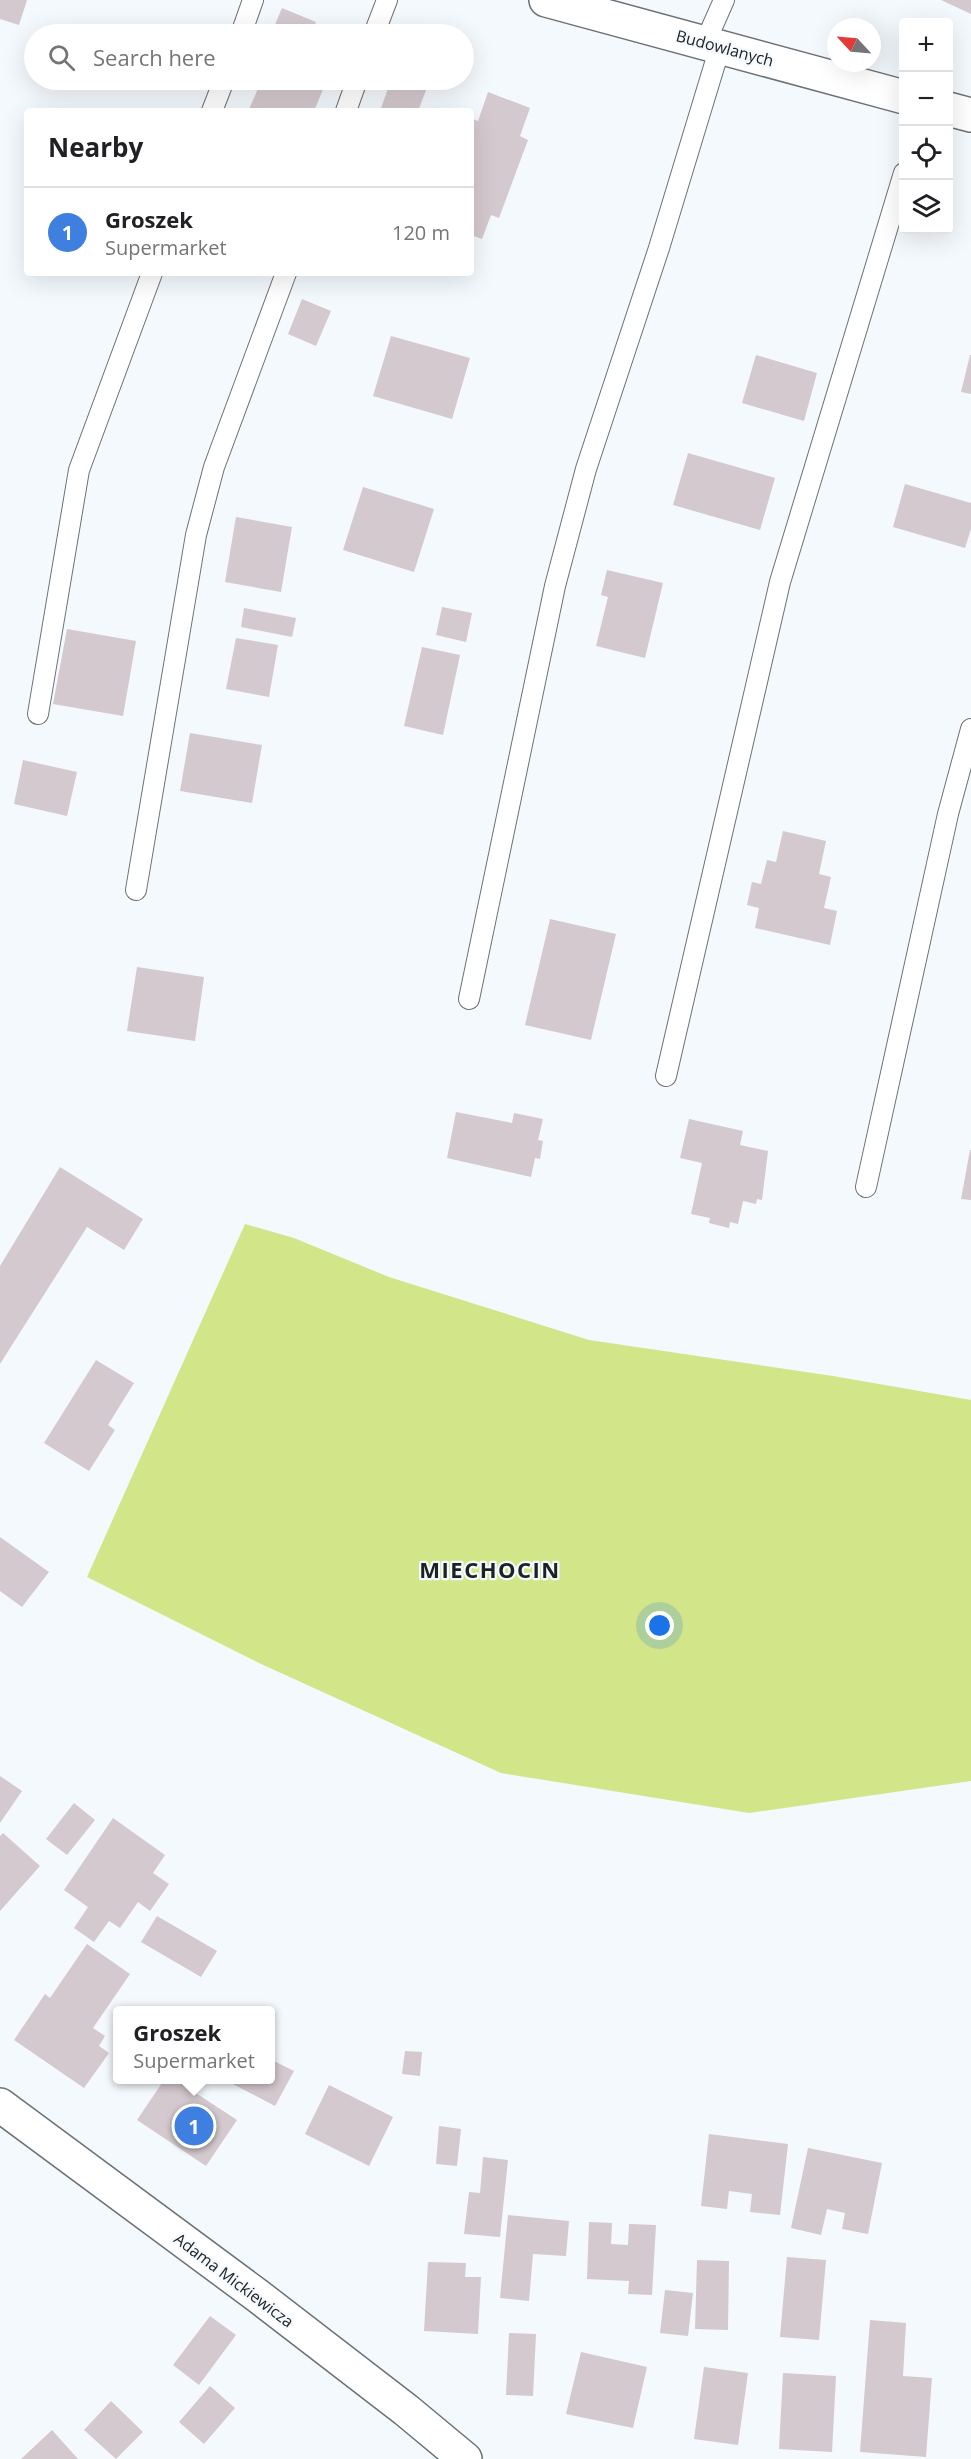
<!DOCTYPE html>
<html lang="en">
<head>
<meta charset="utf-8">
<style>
  :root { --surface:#fff; --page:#f2f2f2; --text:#202124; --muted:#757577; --line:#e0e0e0; --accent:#b45309 }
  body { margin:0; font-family:"Open Sans",sans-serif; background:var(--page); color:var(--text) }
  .controls { position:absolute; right:18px; top:18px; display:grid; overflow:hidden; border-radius:6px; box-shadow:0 6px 24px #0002 }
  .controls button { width:54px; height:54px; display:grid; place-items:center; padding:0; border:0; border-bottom:2px solid var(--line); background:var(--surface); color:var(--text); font:30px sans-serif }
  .compass { position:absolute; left:827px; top:18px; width:54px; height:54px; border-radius:50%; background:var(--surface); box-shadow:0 6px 24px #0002; rotate:296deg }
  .you { position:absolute; left:660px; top:1626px; width:21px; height:21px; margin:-15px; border:4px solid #fff; border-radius:50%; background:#1a73e8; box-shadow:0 0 0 9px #1a73e833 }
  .badge { display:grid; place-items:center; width:39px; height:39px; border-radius:50%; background:var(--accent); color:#fff; font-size:20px; font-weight:700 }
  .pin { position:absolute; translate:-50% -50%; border:3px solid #fff; box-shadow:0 2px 6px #0006 }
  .popup { position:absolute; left:113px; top:2006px; width:162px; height:78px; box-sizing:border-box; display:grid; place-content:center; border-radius:6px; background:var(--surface); filter:drop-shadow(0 2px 4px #0005); font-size:20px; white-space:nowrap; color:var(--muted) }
  .popup b { font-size:22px; color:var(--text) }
  .popup::after { content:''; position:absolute; left:50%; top:100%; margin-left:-12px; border:12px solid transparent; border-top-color:var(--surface) }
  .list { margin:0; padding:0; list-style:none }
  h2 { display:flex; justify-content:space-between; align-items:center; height:78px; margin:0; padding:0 24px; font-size:26px }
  h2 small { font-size:20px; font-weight:400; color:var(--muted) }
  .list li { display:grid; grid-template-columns:39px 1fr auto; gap:18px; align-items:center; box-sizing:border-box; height:90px; padding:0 24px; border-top:2px solid var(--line) }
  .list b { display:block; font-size:22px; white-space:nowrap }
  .list p { margin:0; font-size:20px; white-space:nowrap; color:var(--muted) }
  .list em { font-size:20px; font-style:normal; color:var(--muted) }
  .icon { flex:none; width:33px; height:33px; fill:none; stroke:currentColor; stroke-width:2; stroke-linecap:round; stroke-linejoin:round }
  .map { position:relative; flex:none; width:971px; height:2459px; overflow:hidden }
  .search { position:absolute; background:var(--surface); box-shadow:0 6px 24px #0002; left:24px; top:24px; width:450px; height:66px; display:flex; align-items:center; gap:15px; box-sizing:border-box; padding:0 21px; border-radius:33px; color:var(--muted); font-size:22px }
  .panel { position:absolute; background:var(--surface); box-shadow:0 6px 24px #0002; left:24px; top:108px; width:450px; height:168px; border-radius:6px }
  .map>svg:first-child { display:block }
  .green { fill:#d2e689 }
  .building { fill:#d4c9ce }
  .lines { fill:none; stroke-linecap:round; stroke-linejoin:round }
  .service-casing { stroke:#6a7278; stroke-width:22 }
  .minor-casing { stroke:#6a7278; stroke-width:36 }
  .tertiary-casing { stroke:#6a7278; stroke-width:36 }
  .service { stroke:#fff; stroke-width:20 }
  .minor { stroke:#fff; stroke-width:33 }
  .tertiary { stroke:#fff; stroke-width:33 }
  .labels { text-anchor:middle; stroke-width:4.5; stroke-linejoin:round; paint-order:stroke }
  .street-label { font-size:16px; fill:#1e2124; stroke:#f4f9fd }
  .district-label { font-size:22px; font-weight:bold; letter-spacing:1.5px; fill:#1e2124; stroke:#f4f9fd }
</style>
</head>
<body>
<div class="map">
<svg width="971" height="2459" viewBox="0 0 971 2459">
  <rect width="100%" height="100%" fill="#f4f9fd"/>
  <path class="green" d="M 245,1224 L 294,1238 L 389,1277 L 589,1340 L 833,1376 L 971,1400 L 971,1781 L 749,1813 L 501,1773 L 261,1664 L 87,1577 Z"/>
  <path class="building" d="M 0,0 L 27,0 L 19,25 L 0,19 Z
    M 941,0 L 971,0 L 971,14 Z
    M 282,8 L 316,22 L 311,34 L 271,34 Z
    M 262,80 L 327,80 L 314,111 L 255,111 L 249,109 Z
    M 391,80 L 430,80 L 418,111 L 380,111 Z
    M 488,92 L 530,108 L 520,136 L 528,140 L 499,218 L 491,215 L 482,239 L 471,235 L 471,118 L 478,121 Z
    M 302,299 L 331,311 L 316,346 L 288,334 Z
    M 391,336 L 470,358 L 452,419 L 373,396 Z
    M 756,355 L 817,373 L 804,421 L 742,403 Z
    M 970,355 L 971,355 L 971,394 L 961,392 Z
    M 688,453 L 775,478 L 760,530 L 673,505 Z
    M 905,484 L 971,503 L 971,529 L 965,548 L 893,527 Z
    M 363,487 L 434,509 L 414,572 L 343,550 Z
    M 236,517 L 292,527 L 281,592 L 225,582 Z
    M 607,570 L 663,583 L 645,658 L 596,646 L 608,597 L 601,595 Z
    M 442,607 L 472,613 L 466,642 L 436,635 Z
    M 244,608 L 296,618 L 292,637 L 241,627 Z
    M 67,629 L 136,641 L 123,716 L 53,704 Z
    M 236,638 L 278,645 L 269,697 L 226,689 Z
    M 422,647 L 460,655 L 443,735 L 404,726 Z
    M 190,733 L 262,745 L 252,803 L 180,791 Z
    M 23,760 L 77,772 L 67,816 L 14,804 Z
    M 783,831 L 826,841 L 819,874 L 831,877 L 824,908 L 837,911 L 830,945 L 755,928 L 759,908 L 747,905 L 752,882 L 761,884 L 767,860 L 776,862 Z
    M 550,919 L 616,934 L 591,1040 L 525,1025 Z
    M 137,967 L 204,977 L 195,1041 L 127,1031 Z
    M 456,1112 L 512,1123 L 514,1113 L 543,1119 L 538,1140 L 543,1141 L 540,1159 L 535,1158 L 531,1177 L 447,1158 Z
    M 689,1119 L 743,1131 L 740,1145 L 768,1151 L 762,1200 L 757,1199 L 756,1204 L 743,1201 L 738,1224 L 730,1222 L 729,1228 L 709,1223 L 710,1218 L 691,1214 L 702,1163 L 680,1158 Z
    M 970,1150 L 971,1150 L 971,1200 L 961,1199 Z
    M 60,1167 L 143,1219 L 124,1250 L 87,1227 L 0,1364 L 0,1266 Z
    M 96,1360 L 134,1383 L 108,1425 L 115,1430 L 89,1471 L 44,1443 Z
    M 0,1537 L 49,1572 L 22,1607 L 0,1591 Z
    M 0,1776 L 22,1791 L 0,1823 Z
    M 74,1803 L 95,1820 L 67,1855 L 46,1839 Z
    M 113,1818 L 165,1855 L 153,1873 L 169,1884 L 150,1911 L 138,1902 L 120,1928 L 109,1921 L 94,1942 L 74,1928 L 88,1907 L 64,1890 Z
    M 3,1833 L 40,1866 L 0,1911 L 0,1836 Z
    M 157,1916 L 217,1951 L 201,1977 L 141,1942 Z
    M 87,1944 L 130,1974 L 93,2028 L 105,2036 L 99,2046 L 109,2053 L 84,2088 L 14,2040 L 45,1994 L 50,1998 Z
    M 405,2051 L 422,2052 L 420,2076 L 402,2074 Z
    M 270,2059 L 294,2071 L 275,2106 L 225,2080 L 270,2080 Z
    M 164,2080 L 176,2080 L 237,2120 L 206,2166 L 137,2120 Z
    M 329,2085 L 393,2117 L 369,2166 L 305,2134 Z
    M 439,2126 L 461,2129 L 457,2166 L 436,2164 Z
    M 709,2134 L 788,2144 L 780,2215 L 750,2212 L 752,2194 L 729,2191 L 727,2209 L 701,2206 Z
    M 808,2148 L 882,2163 L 868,2234 L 842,2229 L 845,2213 L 827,2209 L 821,2235 L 791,2228 Z
    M 483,2157 L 508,2160 L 500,2237 L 464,2234 L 469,2192 L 480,2193 Z
    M 508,2215 L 569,2221 L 566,2256 L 533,2254 L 529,2301 L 500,2298 Z
    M 589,2222 L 612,2223 L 611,2244 L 628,2245 L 629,2224 L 656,2225 L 652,2295 L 628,2294 L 629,2281 L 587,2279 Z
    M 787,2257 L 826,2260 L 819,2340 L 780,2337 Z
    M 697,2260 L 729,2261 L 728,2330 L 695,2329 Z
    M 428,2262 L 466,2263 L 465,2277 L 481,2277 L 478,2334 L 424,2331 Z
    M 665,2290 L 693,2293 L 688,2336 L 660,2333 Z
    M 210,2316 L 236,2335 L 199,2385 L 173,2365 Z
    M 870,2320 L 906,2323 L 903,2376 L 932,2378 L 926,2457 L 860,2452 Z
    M 509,2333 L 536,2334 L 533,2396 L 506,2395 Z
    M 581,2352 L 647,2367 L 633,2428 L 566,2414 Z
    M 704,2367 L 748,2373 L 738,2445 L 694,2439 Z
    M 783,2373 L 836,2376 L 832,2452 L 779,2449 Z
    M 210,2386 L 235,2408 L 204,2444 L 179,2422 Z
    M 111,2401 L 143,2432 L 116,2459 L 84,2430 Z
    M 52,2430 L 78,2459 L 21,2459 Z"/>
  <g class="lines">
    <g class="service-casing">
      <path id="service" d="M 241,34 L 253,0
        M 374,34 L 387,0
        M 705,43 L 724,0
        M 212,111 L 224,80
        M 346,111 L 357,80
        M 38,714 L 79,470 L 152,273
        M 136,890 L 196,535 L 214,467 L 286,273
        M 469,999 L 555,586 L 586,469 L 659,248 L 720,47
        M 666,1076 L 780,582 L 904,173
        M 866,1187 L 948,814 L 971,729"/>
    </g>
    <g class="minor-casing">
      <path id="minor" d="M 546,0 L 904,97
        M 948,109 L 971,115"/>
    </g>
    <g class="tertiary-casing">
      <path id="tertiary" d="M 0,2105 L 258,2296 L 406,2410 L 465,2459"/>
    </g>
    <use href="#service" class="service"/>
    <use href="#minor" class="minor"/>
    <use href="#tertiary" class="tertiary"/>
  </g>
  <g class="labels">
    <g class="street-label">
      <text transform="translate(725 48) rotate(15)" y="6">Budowlanych</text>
      <text transform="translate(234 2280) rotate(37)" y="6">Adama Mickiewicza</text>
    </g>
    <g class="district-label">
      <text x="490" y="1578">MIECHOCIN</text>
    </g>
  </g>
</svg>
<div class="controls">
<button>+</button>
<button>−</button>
<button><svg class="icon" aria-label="locate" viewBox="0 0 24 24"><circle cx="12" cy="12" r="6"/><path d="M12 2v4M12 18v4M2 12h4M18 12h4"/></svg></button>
<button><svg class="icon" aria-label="layers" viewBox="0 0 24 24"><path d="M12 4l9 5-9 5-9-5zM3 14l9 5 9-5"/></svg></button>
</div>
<svg class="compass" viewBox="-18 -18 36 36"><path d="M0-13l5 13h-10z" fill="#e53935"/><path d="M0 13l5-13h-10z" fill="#757577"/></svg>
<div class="you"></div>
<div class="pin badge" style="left:194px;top:2126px;background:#3f7fe0">1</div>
<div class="popup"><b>Groszek</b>Supermarket</div>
<div class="search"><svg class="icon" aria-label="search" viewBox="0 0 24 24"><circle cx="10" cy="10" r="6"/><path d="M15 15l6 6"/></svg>Search here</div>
<section class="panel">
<h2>Nearby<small></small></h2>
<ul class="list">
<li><span class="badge" style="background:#3f7fe0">1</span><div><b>Groszek</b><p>Supermarket</p></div><em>120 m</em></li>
</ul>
</section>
</div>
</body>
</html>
